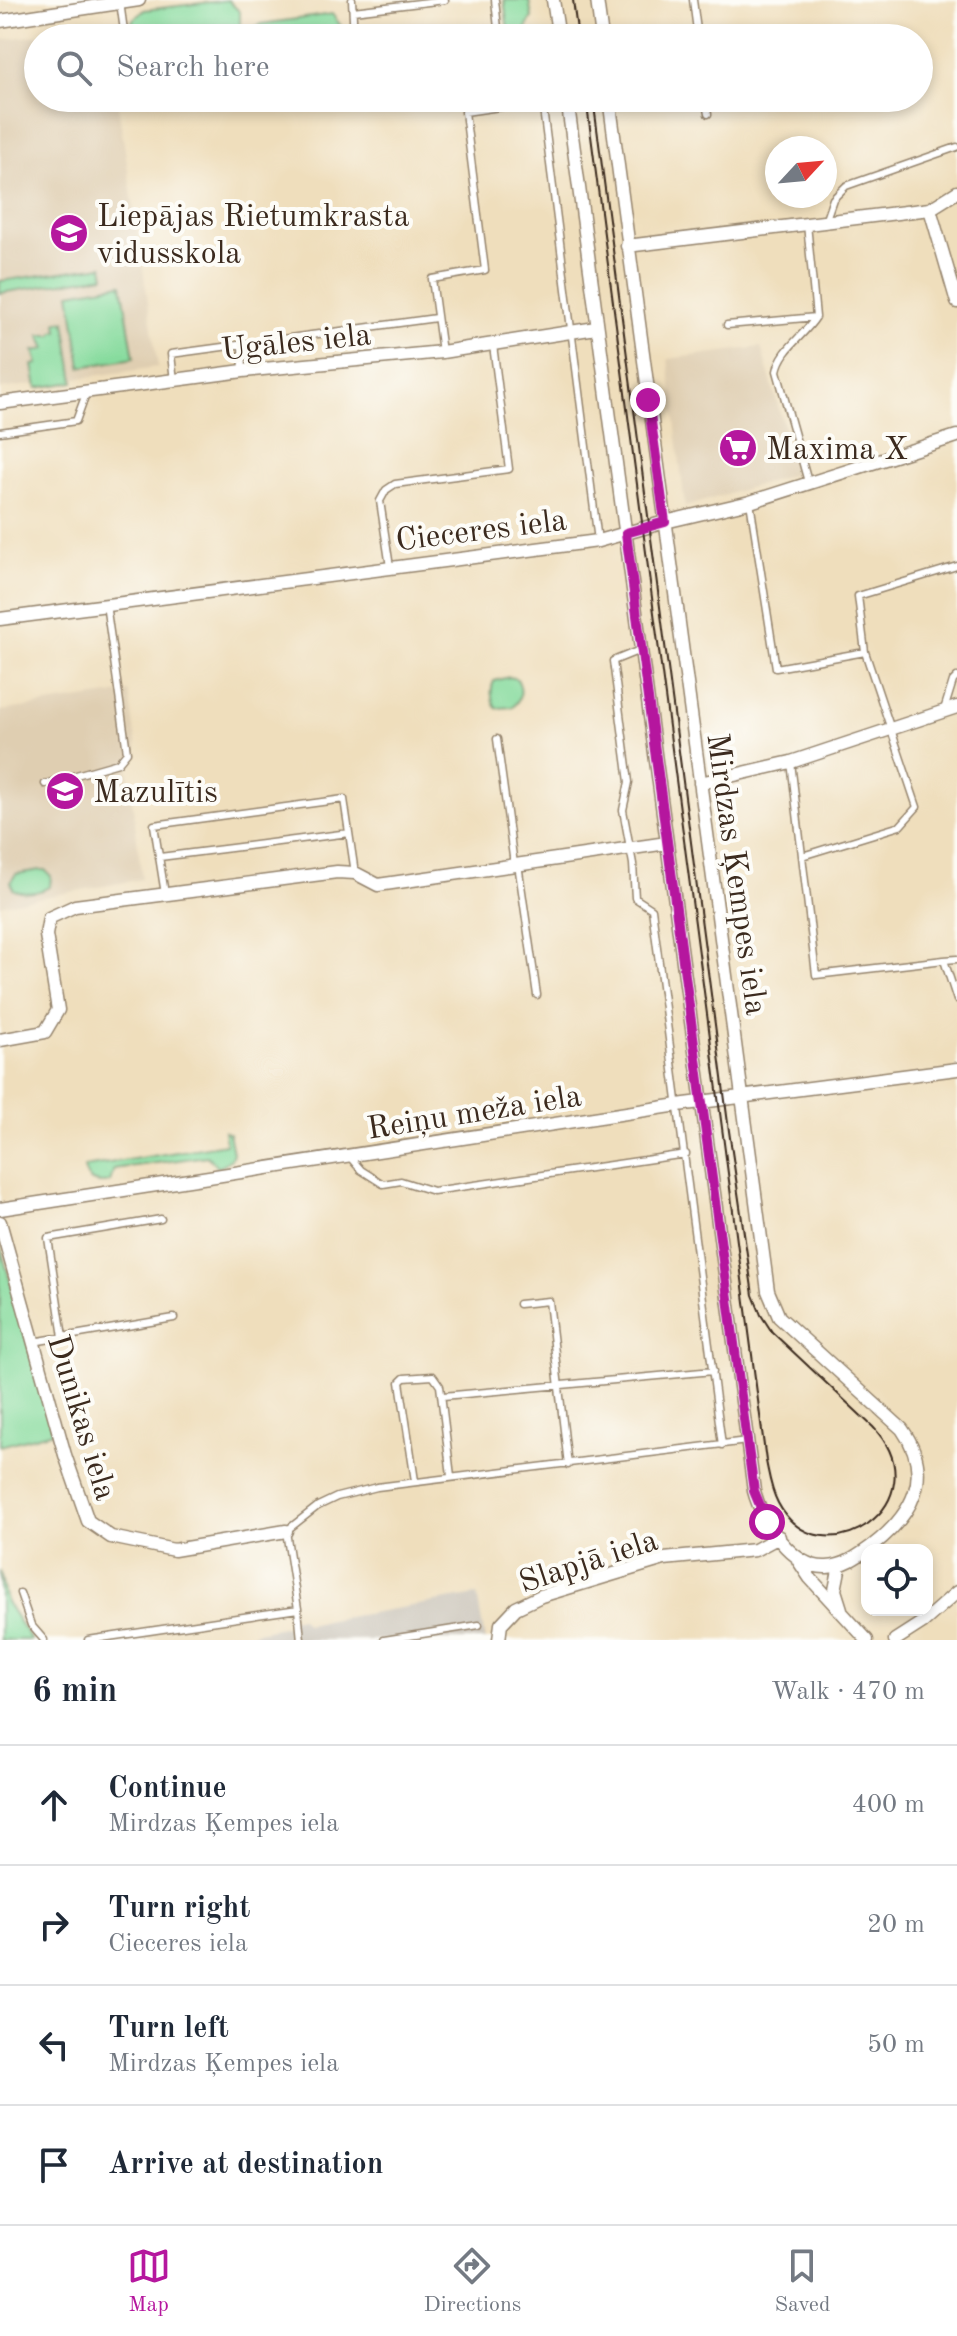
<!DOCTYPE html>
<html lang="en">
<head>
<meta charset="utf-8">
<style>
  :root { --surface:#fff; --page:#f2f2f3; --text:#1f2937; --muted:#747a83; --line:#e0e1e3; --accent:#b5179e }
  body { margin:0; font-family:"Old Standard TT",serif; background:var(--page); color:var(--text) }
  .controls { position:absolute; right:24px; bottom:24px; display:grid; overflow:hidden; border-radius:16px; box-shadow:0 4px 12px #0003 }
  .controls button { width:72px; height:72px; display:grid; place-items:center; padding:0; border:0; border-bottom:2px solid var(--line); background:var(--surface); color:var(--text); font:40px sans-serif }
  .compass { position:absolute; left:765px; top:136px; width:72px; height:72px; border-radius:50%; background:var(--surface); box-shadow:0 4px 12px #0003; rotate:64deg }
  .stop { position:absolute; width:24px; height:24px; margin:-18px; border:6px solid #b5179e; border-radius:50%; background:#fff }
  .stop.end { background:#b5179e; border-color:#fff; box-shadow:0 2px 8px #0008 }
  .list { margin:0; padding:0; list-style:none }
  h2 { display:flex; justify-content:space-between; align-items:center; height:104px; margin:0; padding:0 32px; font-size:34px }
  h2 small { font-size:26px; font-weight:400; color:var(--muted) }
  .list li { display:grid; grid-template-columns:52px 1fr auto; gap:24px; align-items:center; box-sizing:border-box; height:120px; padding:0 32px; border-top:2px solid var(--line) }
  .list b { display:block; font-size:30px; white-space:nowrap }
  .list p { margin:0; font-size:26px; white-space:nowrap; color:var(--muted) }
  .list em { font-size:26px; font-style:normal; color:var(--muted) }
  .icon { flex:none; width:44px; height:44px; fill:none; stroke:currentColor; stroke-width:2; stroke-linecap:round; stroke-linejoin:round }
  .map { position:relative; flex:none; width:957px; height:1640px; overflow:hidden }
  .search { position:absolute; background:var(--surface); box-shadow:0 4px 12px #0003; left:24px; right:24px; top:24px; height:88px; display:flex; align-items:center; gap:20px; box-sizing:border-box; padding:0 28px; border-radius:44px; color:var(--muted); font-size:30px }
  .sheet { height:584px; background:var(--surface) }
  nav { display:flex; justify-content:space-around; align-items:center; box-sizing:border-box; height:112px; border-top:2px solid var(--line); background:var(--surface); font-size:22px; color:var(--muted) }
  nav a { display:grid; justify-items:center; gap:4px }
  nav .on { color:var(--accent) }
  .map>svg:first-child { display:block }
  .built { fill:#dfceb1 }
  .industrial { fill:#c9c3b8 }
  .green { fill:#87db9e; stroke:#61825e; stroke-width:2 }
  .lines { fill:none; stroke-linecap:round; stroke-linejoin:round }
  .lane-casing { stroke:#95846d; stroke-width:9 }
  .street-casing { stroke:#95846d; stroke-width:15 }
  .lane { stroke:#fff; stroke-width:6 }
  .street { stroke:#fff; stroke-width:12 }
  .tram { stroke:#3b2a1e; stroke-width:2 }
  .route { stroke:#b5179e; stroke-width:10 }
  .labels { text-anchor:middle; stroke-width:8; stroke-linejoin:round; paint-order:stroke }
  .poi-label { font-size:32px; fill:#3b2a1e; stroke:#fdfcf7; text-anchor:start }
  .street-label { font-size:32px; fill:#3b2a1e; stroke:#fdfcf7 }
</style>
</head>
<body>
<div class="map">
<svg width="957" height="1640" viewBox="0 0 957 1640">
  <rect width="100%" height="100%" fill="#fdfcf7"/>
  <filter id="ink" filterUnits="userSpaceOnUse"><feTurbulence type="fractalNoise" baseFrequency=".0125" numOctaves="2"/><feDisplacementMap in="SourceGraphic" scale="16" xChannelSelector="R" yChannelSelector="G"/><feConvolveMatrix kernelMatrix="1 2 1 2 8 2 1 2 1" color-interpolation-filters="sRGB"/></filter>
  <filter id="wash" filterUnits="userSpaceOnUse"><feTurbulence type="fractalNoise" baseFrequency=".006" numOctaves="4" result="noise"/><feDisplacementMap in="SourceGraphic" scale="32" xChannelSelector="R" yChannelSelector="G"/><feGaussianBlur stdDeviation="1.8" result="paint"/><feColorMatrix in="noise" values="0 0 0 0 0 0 0 0 0 0 0 0 0 0 0 0 0 1.4 0 .05"/><feComposite in="paint" operator="in"/></filter>
  <g filter="url(#wash)">
    <rect width="100%" height="100%" fill="#efdebc"/>
    <path class="built" d="M 106,26 L 108,38 L 38,38 L 38,98 L 117,98 L 158,367 L 0,389 L 0,40 Z
      M 761,347 L 798,473 L 685,507 L 668,359 Z
      M 129,692 L 137,749 L 128,767 L 142,879 L 0,905 L 0,711 Z"/>
    <path class="industrial" d="M 477,1595 L 485,1640 L 254,1640 L 253,1633 L 287,1626 L 292,1618 L 301,1618 L 306,1624 Z"/>
    <path class="green" d="M 228,0 L 240,12 L 240,38 L 214,38 L 213,35 L 191,38 L 133,38 L 132,21 L 144,10 Z
      M 504,0 L 529,0 L 532,17 L 522,36 L 509,38 Z
      M 332,14 L 341,26 L 339,34 L 331,37 L 252,38 L 255,27 L 262,24 Z
      M 103,266 L 105,276 L 0,293 L 0,281 Z
      M 122,284 L 134,358 L 81,367 L 70,293 Z
      M 65,321 L 74,382 L 37,388 L 33,365 L 38,364 L 34,351 L 46,349 L 40,335 L 53,335 L 53,332 L 58,331 L 57,322 Z
      M 509,677 L 517,679 C 523,690 521,698 513,707 L 497,708 C 491,701 490,689 494,681 Z
      M 40,870 L 45,870 L 51,876 L 50,886 C 41,893 22,895 13,889 L 11,881 L 16,874 Z
      M 224,1131 L 229,1133 L 233,1153 L 231,1159 L 218,1168 L 207,1156 L 114,1169 L 110,1182 C 96,1185 86,1182 84,1167 L 226,1144 Z
      M 0,1245 L 53,1432 L 0,1446 Z
      M 0,1571 L 6,1602 L 31,1640 L 0,1640 Z"/>
  </g>
  <g filter="url(#ink)">
    <g class="lines">
      <g class="lane-casing">
        <path id="lane" d="M 352,0 L 354,38
          M 495,0 L 499,38
          M 693,0 L 698,38
          M 120,2 L 125,38
          M 353,11 L 445,0
          M 705,98 L 708,114
          M 542,101 L 598,541
          M 825,222 L 833,199 L 846,186 L 957,147
          M 727,325 L 816,317 L 807,224
          M 242,345 L 243,371
          M 442,352 L 432,279 L 485,270 L 465,112 L 561,98
          M 174,381 L 171,354 L 436,318
          M 0,432 L 76,421 L 87,391
          M 808,482 L 777,371 C 781,349 804,336 816,317
          M 750,502 L 776,668 L 865,652 L 917,807 L 900,826 L 802,856
          M 390,567 L 380,501 L 386,490 L 395,484 L 509,469 L 493,345
          M 640,650 L 613,661 L 629,782 L 623,810 L 633,864 L 635,898 L 652,909 L 722,1445
          M 865,652 L 858,596 L 957,566
          M 944,710 L 953,681 L 957,677
          M 497,739 L 514,864
          M 791,762 L 816,975 L 944,960 L 957,1000
          M 45,784 L 118,763 L 127,752 L 106,604
          M 160,857 L 349,833
          M 518,864 L 537,995
          M 165,894 L 154,825 L 344,799 L 355,873
          M 944,960 L 957,959
          M 349,1156 L 361,1170 L 383,1184 L 401,1181 L 433,1191 L 686,1154
          M 519,1304 L 549,1301 L 568,1465
          M 63,1337 L 48,1238 L 161,1219
          M 33,1342 L 174,1318
          M 443,1396 L 713,1371
          M 415,1481 L 400,1382 L 404,1378 L 433,1376 L 440,1386 L 451,1476
          M 20,1593 L 31,1625 L 44,1640
          M 298,1609 L 301,1640
          M 88,1640 L 298,1609 L 286,1531 L 318,1506 L 337,1497 L 377,1487 L 747,1441
          M 384,1640 L 479,1625"/>
      </g>
      <g class="street-casing">
        <path id="street" d="M 553,0 L 559,38
          M 597,0 L 602,38
          M 0,21 L 139,0
          M 567,98 L 754,1491 C 762,1521 792,1569 827,1567 C 845,1566 858,1556 872,1546 C 912,1515 935,1476 902,1429 L 779,1317 L 768,1291 L 609,98
          M 930,209 L 957,302
          M 627,246 L 930,209 L 957,192
          M 0,403 L 243,371 L 442,352 L 596,328
          M 0,619 L 598,541 L 665,522 L 750,502 L 957,436
          M 700,783 L 791,762 L 957,707
          M 0,1040 L 45,1032 L 58,1010 L 46,935 L 49,918 L 75,906 L 337,872 L 355,873 L 378,885 L 667,843
          M 0,1209 L 685,1104 L 957,1069
          M 0,1222 L 65,1455 L 88,1521 L 111,1537 L 174,1550 L 286,1531
          M 798,1560 L 810,1578 L 867,1640
          M 840,1565 L 835,1590 L 841,1609
          M 499,1640 L 501,1624 L 516,1608 L 541,1596 L 664,1559 L 755,1550 L 779,1537
          M 895,1640 L 923,1622 L 957,1592"/>
      </g>
      <use href="#lane" class="lane"/>
      <use href="#street" class="street"/>
      <path class="tram" d="M 573,0 L 578,38
        M 586,98 L 766,1461 C 769,1475 771,1490 778,1503 C 821,1584 944,1502 873,1427 L 772,1332 L 761,1315 L 753,1295 L 729,1131 L 593,98"/>
    </g>
  </g>
  <g class="lines" filter="url(#ink)">
    <path class="route" d="M 648,400 L 665,522 L 626,533 L 747,1441 L 754,1491 L 767,1522"/>
  </g>
  <defs>
    <g id="school-disc" transform="scale(2)"><circle r="9.5" fill="#b5179e" stroke="#fdfcf7"/><path d="M0-5L7-2L0 1L-7-2ZM-4 1L0 2.5L4 1V4Q0 6-4 4Z" fill="#fff"/></g>
    <g id="supermarket-disc" transform="scale(2)"><circle r="9.5" fill="#b5179e" stroke="#fdfcf7"/><path d="M-6-5.5h2.5l.6 2H6L4.5 2H-2.5L-4.4-4H-6ZM-1.5 3.2a1.3 1.3 0 1 0 .1 0ZM3 3.2a1.3 1.3 0 1 0 .1 0Z" fill="#fff"/></g>
  </defs>
  <g fill-rule="evenodd">
    <use href="#school-disc" x="69" y="233"/>
    <use href="#supermarket-disc" x="738" y="448"/>
    <use href="#school-disc" x="65" y="791"/>
  </g>
  <g class="labels">
    <g class="poi-label">
      <text x="97" y="226">Liepājas Rietumkrasta<tspan x="97" dy="37">vidusskola</tspan></text>
      <text x="766" y="459">Maxima X</text>
      <text x="93" y="802">Mazulītis</text>
    </g>
    <g class="street-label">
      <text transform="translate(296 341) rotate(-6)" y="11">Ugāles iela</text>
      <text transform="translate(481 529) rotate(-7)" y="11">Cieceres iela</text>
      <text transform="translate(738 874) rotate(82)" y="11">Mirdzas Ķempes iela</text>
      <text transform="translate(474 1111) rotate(-9)" y="11">Reiņu meža iela</text>
      <text transform="translate(83 1417) rotate(73)" y="11">Dunikas iela</text>
      <text transform="translate(588 1560) rotate(-18)" y="11">Slapjā iela</text>
    </g>
  </g>
</svg>
<div class="controls">
<button><svg class="icon" aria-label="locate" viewBox="0 0 24 24"><circle cx="12" cy="12" r="6"/><path d="M12 2v4M12 18v4M2 12h4M18 12h4"/></svg></button>
</div>
<svg class="compass" viewBox="-18 -18 36 36"><path d="M0-13l5 13h-10z" fill="#e53935"/><path d="M0 13l5-13h-10z" fill="#747a83"/></svg>
<div class="stop" style="left:767px;top:1522px"></div>
<div class="stop end" style="left:648px;top:400px"></div>
<div class="search"><svg class="icon" aria-label="search" viewBox="0 0 24 24"><circle cx="10" cy="10" r="6"/><path d="M15 15l6 6"/></svg>Search here</div>
</div>
<section class="sheet">
<h2>6 min<small>Walk · 470 m</small></h2>
<ul class="list">
<li><svg class="icon" aria-label="ahead" viewBox="0 0 24 24"><path d="M12 20V5M6 11l6-6 6 6"/></svg><div><b>Continue</b><p>Mirdzas Ķempes iela</p></div><em>400 m</em></li>
<li><svg class="icon" aria-label="right" viewBox="0 0 24 24"><path d="M7 20v-9h11M14 6l5 5-5 5"/></svg><div><b>Turn right</b><p>Cieceres iela</p></div><em>20 m</em></li>
<li><svg class="icon" aria-label="left" viewBox="0 0 24 24"><path d="M17 20v-9H6M10 6l-5 5 5 5"/></svg><div><b>Turn left</b><p>Mirdzas Ķempes iela</p></div><em>50 m</em></li>
<li><svg class="icon" aria-label="arrive" viewBox="0 0 24 24"><path d="M6 21V4h12l-3 4 3 4H6"/></svg><div><b>Arrive at destination</b></div></li>
</ul>
</section>
<nav>
<a class="on"><svg class="icon" aria-label="map" viewBox="0 0 24 24"><path d="M3 6l6-2 6 2 6-2v14l-6 2-6-2-6 2zM9 4v14M15 6v14"/></svg>Map</a>
<a><svg class="icon" aria-label="directions" viewBox="0 0 24 24"><path d="M12 3l9 9-9 9-9-9zM9 14v-3h6M13 9l2 2-2 2"/></svg>Directions</a>
<a><svg class="icon" aria-label="saved" viewBox="0 0 24 24"><path d="M7 4h10v16l-5-4-5 4z"/></svg>Saved</a>
</nav>
</body>
</html>
